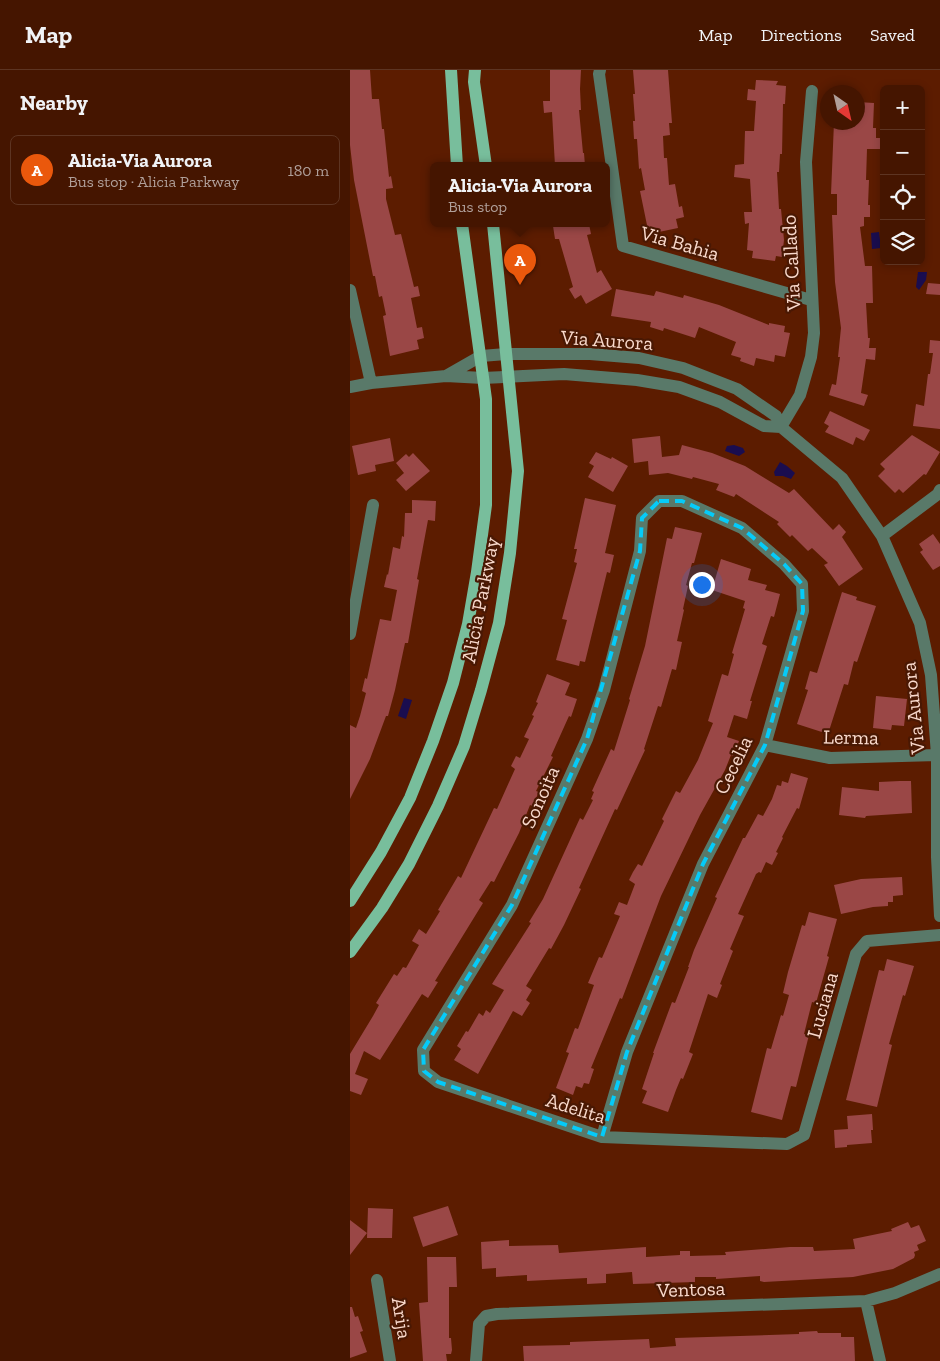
<!DOCTYPE html>
<html lang="en">
<head>
<meta charset="utf-8">
<style>
  :root { --surface:#451500; --page:#4f220f; --text:#f1f3f6; --muted:#b09f99; --line:#5d3422; --accent:#ea580c }
  body { margin:0; font-family:"Zilla Slab",serif; background:var(--page); color:var(--text) }
  .controls { position:absolute; right:15px; top:15px; display:grid; overflow:hidden; border-radius:8px; box-shadow:0 2px 8px #0003 }
  .controls button { width:45px; height:45px; display:grid; place-items:center; padding:0; border:0; border-bottom:1px solid var(--line); background:var(--surface); color:var(--text); font:25px sans-serif }
  .compass { position:absolute; left:470px; top:15px; width:45px; height:45px; border-radius:50%; background:var(--surface); box-shadow:0 2px 8px #0003; rotate:146deg }
  .you { position:absolute; left:351px; top:514px; width:18px; height:18px; margin:-12px; border:4px solid #fff; border-radius:50%; background:#1a73e8; box-shadow:0 0 0 8px #1a73e833 }
  .badge { display:grid; place-items:center; width:32px; height:32px; border-radius:50%; background:var(--accent); color:#fff; font-size:16px; font-weight:700 }
  .pin { position:absolute; translate:-50% -41px; filter:drop-shadow(0 1px 2px #0008) }
  .pin::after { content:''; position:absolute; top:26px; width:18px; height:15px; background:inherit; clip-path:polygon(0 0,100% 0,50% 100%) }
  .popup { position:absolute; left:80px; top:92px; width:180px; height:65px; box-sizing:border-box; display:grid; place-content:center; border-radius:8px; background:var(--surface); filter:drop-shadow(0 1px 4px #0005); font-size:16px; white-space:nowrap; color:var(--muted) }
  .popup b { font-size:19px; color:var(--text) }
  .popup::after { content:''; position:absolute; left:50%; top:100%; margin-left:-10px; border:10px solid transparent; border-top-color:var(--surface) }
  .list { margin:0; padding:0; list-style:none }
  h2 { display:flex; justify-content:space-between; align-items:center; height:65px; margin:0; padding:0 20px; font-size:21px }
  h2 small { font-size:16px; font-weight:400; color:var(--muted) }
  .list li { display:grid; grid-template-columns:32px 1fr auto; gap:15px; align-items:center; box-sizing:border-box; height:70px; margin:0 10px 10px; padding:0 10px; border:1px solid var(--line); border-radius:8px }
  .list b { display:block; font-size:19px; white-space:nowrap }
  .list p { margin:0; font-size:16px; white-space:nowrap; color:var(--muted) }
  .list em { font-size:16px; font-style:normal; color:var(--muted) }
  .icon { flex:none; width:28px; height:28px; fill:none; stroke:currentColor; stroke-width:2; stroke-linecap:round; stroke-linejoin:round }
  .map { position:relative; flex:none; width:590px; height:1291px; overflow:hidden }
  header { display:flex; align-items:center; gap:30px; box-sizing:border-box; height:70px; padding:0 25px; background:var(--surface); border-bottom:1px solid var(--line) }
  header strong { font-size:24px }
  nav { display:flex; gap:28px; margin-inline-start:auto; font-size:18px }
  main { display:flex }
  aside { flex:1; background:var(--surface) }
  .map>svg:first-child { display:block }
  .water { fill:#1a0d4f }
  .building { fill:#9a4746 }
  .lines { fill:none; stroke-linecap:round; stroke-linejoin:round }
  .minor { stroke:#597969; stroke-width:12 }
  .major { stroke:#78be9c; stroke-width:12 }
  .marked { fill:none; stroke:#05cbf9; stroke-width:4; stroke-dasharray:10 6; stroke-linejoin:round }
  .labels { text-anchor:middle; stroke-width:4.5; stroke-linejoin:round; paint-order:stroke }
  .street-label { font-size:20px; fill:#f9d9cc; stroke:#491803 }
</style>
</head>
<body>
<header>
<strong>Map</strong>
<nav><a>Map</a><a>Directions</a><a>Saved</a></nav>
</header>
<main>
<aside>
<h2>Nearby<small></small></h2>
<ul class="list">
<li><span class="badge">A</span><div><b>Alicia-Via Aurora</b><p>Bus stop · Alicia Parkway</p></div><em>180 m</em></li>
</ul>
</aside>
<div class="map">
<svg width="590" height="1291" viewBox="0 0 590 1291">
  <rect width="100%" height="100%" fill="#5c1c00"/>
  <path class="water" d="M 529,162 L 531,178 L 522,179 L 521,163 Z
    M 568,202 L 577,202 L 576,210 L 569,220 L 566,217 Z
    M 384,375 L 393,378 L 395,382 L 389,386 L 375,381 L 377,376 Z
    M 430,392 L 437,396 L 445,403 L 441,409 L 433,406 L 425,406 L 424,402 Z
    M 54,628 L 62,630 L 56,649 L 48,646 Z"/>
  <path class="building" d="M 0,0 L 20,0 L 22,29 L 29,29 L 32,59 L 34,59 L 39,107 L 41,106 L 43,118 L 36,119 L 36,129 L 45,165 L 51,164 L 64,217 L 68,216 L 70,226 L 61,228 L 67,258 L 72,257 L 74,268 L 67,270 L 69,279 L 40,286 L 33,246 L 36,245 L 32,226 L 29,227 L 25,206 L 23,206 L 4,110 L 0,75 Z
    M 200,0 L 231,0 L 230,19 L 231,40 L 229,40 L 233,83 L 234,83 L 235,96 L 205,96 L 202,42 L 194,43 L 193,31 L 200,31 Z
    M 283,0 L 318,0 L 322,53 L 319,53 L 320,65 L 313,66 L 314,88 L 317,88 L 319,115 L 325,114 L 329,137 L 332,136 L 334,147 L 326,149 L 328,158 L 304,163 L 303,159 L 298,160 L 290,121 L 295,120 L 291,98 L 289,99 L 287,69 L 284,69 L 283,51 L 285,51 L 283,24 L 285,24 Z
    M 406,10 L 428,11 L 426,15 L 436,16 L 435,34 L 433,34 L 432,84 L 430,84 L 429,102 L 427,102 L 429,139 L 431,139 L 434,170 L 432,187 L 426,186 L 425,191 L 402,188 L 403,181 L 397,180 L 399,153 L 395,154 L 394,142 L 402,142 L 400,109 L 384,107 L 385,95 L 394,94 L 395,61 L 404,61 L 406,31 L 397,30 L 398,19 L 405,20 Z
    M 508,32 L 524,33 L 523,58 L 526,58 L 526,68 L 530,68 L 530,79 L 517,79 L 516,110 L 519,110 L 518,135 L 520,135 L 520,147 L 514,147 L 514,156 L 510,157 L 515,196 L 522,196 L 523,233 L 516,233 L 518,268 L 520,268 L 519,278 L 526,278 L 525,290 L 516,289 L 511,323 L 518,325 L 514,336 L 479,325 L 482,314 L 486,315 L 490,287 L 488,287 L 491,258 L 485,212 L 482,145 L 487,145 L 487,124 L 481,124 L 484,52 L 508,52 Z
    M 215,154 L 239,154 L 241,164 L 237,165 L 247,203 L 251,200 L 262,219 L 236,234 L 231,225 L 225,229 L 219,219 L 223,217 L 209,169 L 205,169 L 203,156 Z
    M 578,213 L 590,214 L 590,225 L 576,224 Z
    M 266,219 L 304,226 L 306,221 L 333,228 L 334,225 L 369,235 L 419,255 L 419,253 L 435,256 L 434,262 L 440,263 L 435,287 L 425,285 L 424,292 L 406,288 L 404,296 L 390,291 L 391,288 L 381,285 L 386,272 L 349,257 L 345,268 L 314,258 L 313,261 L 300,257 L 301,252 L 261,246 Z
    M 580,270 L 590,271 L 590,359 L 563,356 L 566,334 L 574,336 L 578,304 L 580,304 L 583,283 L 579,283 Z
    M 480,341 L 520,360 L 514,371 L 506,367 L 503,375 L 475,362 L 479,356 L 474,353 Z
    M 562,365 L 590,382 L 576,405 L 574,404 L 553,423 L 549,419 L 545,423 L 528,406 L 535,399 L 530,394 Z
    M 310,366 L 312,387 L 329,385 L 332,375 L 362,383 L 395,396 L 439,423 L 444,419 L 483,460 L 489,454 L 496,462 L 492,467 L 513,499 L 489,516 L 474,495 L 478,493 L 462,478 L 458,481 L 442,465 L 440,467 L 427,454 L 429,452 L 386,424 L 384,427 L 366,420 L 369,414 L 343,407 L 342,409 L 318,403 L 299,405 L 298,391 L 284,393 L 282,369 Z
    M 40,368 L 44,391 L 25,395 L 26,401 L 8,405 L 2,376 Z
    M 246,382 L 261,389 L 262,387 L 278,396 L 263,422 L 238,407 L 244,396 L 239,393 Z
    M 63,383 L 80,401 L 56,421 L 46,410 L 54,403 L 46,393 L 56,384 L 59,387 Z
    M 235,428 L 266,435 L 255,483 L 264,485 L 260,503 L 257,502 L 235,592 L 230,591 L 229,596 L 206,590 L 217,550 L 212,549 L 227,493 L 224,492 L 227,479 L 224,479 Z
    M 62,430 L 86,431 L 85,451 L 78,450 L 67,509 L 69,510 L 58,573 L 55,573 L 45,620 L 38,646 L 36,646 L 20,689 L 0,729 L 0,655 L 6,658 L 10,646 L 16,623 L 12,621 L 15,608 L 17,609 L 30,549 L 41,551 L 47,520 L 34,517 L 37,504 L 38,505 L 43,477 L 50,479 L 52,466 L 54,467 L 55,443 L 62,443 Z
    M 325,457 L 352,463 L 344,493 L 342,493 L 336,515 L 338,516 L 333,539 L 334,540 L 327,571 L 332,572 L 326,600 L 322,599 L 311,637 L 308,636 L 294,679 L 295,680 L 267,740 L 265,739 L 229,818 L 231,819 L 214,855 L 201,879 L 199,878 L 176,916 L 182,920 L 176,930 L 180,933 L 172,946 L 163,941 L 128,1004 L 104,990 L 111,979 L 107,976 L 116,961 L 118,962 L 129,943 L 133,946 L 136,940 L 140,943 L 154,920 L 142,914 L 181,853 L 179,852 L 193,829 L 230,748 L 233,750 L 243,730 L 241,729 L 244,722 L 242,721 L 261,679 L 264,681 L 280,630 L 279,629 L 295,576 L 317,468 L 322,469 Z
    M 583,464 L 590,474 L 590,496 L 583,500 L 570,482 L 573,480 L 569,474 Z
    M 371,489 L 401,499 L 398,510 L 417,515 L 415,520 L 430,524 L 424,547 L 421,546 L 412,574 L 417,576 L 400,631 L 402,631 L 397,649 L 384,645 L 377,667 L 389,671 L 383,686 L 381,685 L 375,700 L 350,745 L 311,826 L 272,929 L 270,928 L 241,998 L 244,999 L 239,1014 L 234,1013 L 232,1018 L 226,1016 L 223,1025 L 206,1018 L 219,983 L 216,982 L 225,958 L 228,959 L 244,915 L 238,913 L 249,887 L 252,888 L 270,846 L 264,844 L 269,832 L 277,835 L 285,814 L 279,810 L 283,802 L 288,794 L 292,796 L 314,751 L 312,749 L 326,721 L 330,723 L 348,690 L 363,653 L 358,651 L 372,604 L 378,606 L 384,584 L 382,583 L 395,539 L 393,538 L 395,531 L 362,520 Z
    M 492,522 L 507,527 L 506,530 L 526,536 L 507,592 L 504,591 L 498,615 L 494,614 L 478,664 L 447,654 L 458,620 L 455,619 L 460,601 L 467,603 Z
    M 197,604 L 220,613 L 215,625 L 227,629 L 221,647 L 219,646 L 201,686 L 203,687 L 186,721 L 189,722 L 182,736 L 180,735 L 169,763 L 144,812 L 141,811 L 129,830 L 133,833 L 85,911 L 88,912 L 78,928 L 72,924 L 30,990 L 14,981 L 5,1004 L 18,1009 L 11,1025 L 0,1021 L 0,984 L 23,946 L 29,935 L 26,933 L 44,904 L 47,906 L 53,897 L 56,898 L 69,875 L 62,871 L 69,859 L 76,864 L 90,841 L 88,840 L 108,806 L 111,808 L 144,738 L 147,739 L 165,699 L 161,696 L 166,686 L 170,688 L 179,669 L 174,667 L 184,646 L 182,645 L 188,633 L 186,632 Z
    M 526,626 L 557,629 L 554,656 L 542,655 L 541,660 L 523,658 Z
    M 441,703 L 458,708 L 449,739 L 447,738 L 432,767 L 433,768 L 426,782 L 428,783 L 422,795 L 416,792 L 411,803 L 409,802 L 406,804 L 388,844 L 394,846 L 380,879 L 383,881 L 370,914 L 372,915 L 367,928 L 358,924 L 339,982 L 343,984 L 333,1009 L 331,1008 L 326,1020 L 318,1042 L 292,1033 L 297,1021 L 292,1019 L 304,983 L 303,983 L 322,932 L 325,933 L 339,897 L 338,897 L 344,880 L 367,828 L 365,827 L 393,768 L 395,768 L 408,744 L 413,746 L 422,729 L 427,715 L 431,716 L 432,711 L 438,713 Z
    M 550,711 L 561,711 L 562,743 L 516,746 L 515,748 L 489,745 L 492,717 L 529,721 L 529,712 Z
    M 552,807 L 553,825 L 543,826 L 543,832 L 538,832 L 538,836 L 523,837 L 491,844 L 484,815 L 511,809 Z
    M 459,842 L 487,849 L 477,886 L 479,887 L 466,933 L 462,932 L 454,964 L 459,965 L 446,1017 L 441,1016 L 432,1050 L 401,1042 L 417,978 L 421,979 L 431,945 L 433,946 L 439,925 L 433,923 L 438,902 L 452,855 L 455,856 Z
    M 537,889 L 564,896 L 555,926 L 553,925 L 539,974 L 542,975 L 527,1037 L 496,1030 L 529,900 L 534,901 Z
    M 522,1044 L 523,1060 L 521,1060 L 522,1073 L 497,1075 L 497,1077 L 485,1078 L 484,1060 L 498,1059 L 497,1046 Z
    M 98,1136 L 108,1165 L 73,1177 L 63,1147 Z
    M 18,1138 L 43,1139 L 42,1168 L 17,1168 Z
    M 0,1150 L 17,1163 L 0,1185 Z
    M 558,1152 L 561,1158 L 569,1155 L 576,1171 L 567,1175 L 569,1180 L 564,1182 L 565,1185 L 564,1188 L 543,1199 L 503,1207 L 414,1212 L 410,1211 L 410,1206 L 366,1209 L 366,1207 L 345,1207 L 345,1212 L 283,1214 L 282,1202 L 256,1204 L 256,1213 L 237,1214 L 237,1208 L 177,1211 L 177,1205 L 146,1207 L 146,1198 L 132,1199 L 131,1172 L 159,1170 L 159,1176 L 208,1175 L 209,1183 L 296,1177 L 296,1187 L 330,1185 L 330,1181 L 340,1181 L 340,1186 L 376,1185 L 375,1182 L 440,1177 L 463,1177 L 464,1181 L 505,1179 L 503,1169 L 542,1161 L 541,1159 Z
    M 77,1187 L 106,1187 L 107,1217 L 99,1217 L 99,1268 L 101,1268 L 102,1280 L 101,1284 L 96,1284 L 97,1291 L 73,1291 L 69,1233 L 78,1232 Z
    M 0,1237 L 2,1237 L 5,1247 L 8,1246 L 13,1261 L 10,1262 L 17,1282 L 0,1288 Z
    M 467,1261 L 468,1263 L 491,1263 L 491,1267 L 504,1267 L 505,1291 L 174,1291 L 173,1276 L 220,1275 L 220,1272 L 299,1269 L 300,1278 L 326,1276 L 325,1268 L 449,1264 L 449,1262 Z"/>
  <g class="lines">
    <path class="minor" d="M 250,0 L 249,4 L 273,176 L 461,230
      M 0,220 L 21,313
      M 96,306 L 131,286 L 156,284 L 240,284 L 289,288 L 333,298 L 387,319 L 426,346 L 431,357 L 492,408 L 532,466 L 570,553 L 581,605 L 587,685 L 587,787 L 590,846
      M 0,317 L 21,313 L 96,306 L 133,308 L 214,304 L 287,310 L 329,317 L 370,332 L 414,356 L 431,357
      M 431,357 L 450,325 L 461,287 L 464,263 L 456,92 L 462,21
      M 532,466 L 588,424 L 590,420
      M 0,564 L 23,435
      M 415,675 L 480,688 L 587,685
      M 252,1067 L 277,982 L 353,794 L 415,675 L 453,541 L 452,514 L 434,494 L 392,458 L 332,431 L 309,431 L 292,448 L 290,481 L 254,620 L 237,669 L 162,835 L 73,980 L 74,1001 L 88,1012 L 252,1067 L 437,1074 L 454,1065 L 506,884 L 517,871 L 590,865
      M 27,1210 L 40,1291
      M 516,1231 L 530,1291
      M 126,1291 L 129,1254 L 136,1246 L 147,1244 L 516,1231 L 545,1223 L 590,1204"/>
    <path class="major" d="M 101,0 L 107,96
      M 125,0 L 124,12 L 136,96
      M 0,831 L 31,782 L 60,728 L 83,671 L 103,613 L 118,554 L 127,502 L 136,435 L 136,329 L 112,154
      M 0,882 L 32,838 L 59,794 L 88,736 L 114,676 L 131,620 L 149,553 L 160,483 L 168,401 L 143,154"/>
  </g>
  <path class="marked" d="M 309,431 L 332,431 L 392,458 L 434,494 L 452,514 L 453,541 L 415,675 L 353,794 L 277,982 L 252,1067 L 88,1012 L 74,1001 L 73,980 L 162,835 L 237,669 L 290,481 L 292,448 Z"/>
  <g class="labels">
    <g class="street-label">
      <text transform="translate(330 173) rotate(16)" y="7">Via Bahia</text>
      <text transform="translate(441 193) rotate(-93)" y="7">Via Callado</text>
      <text transform="translate(257 270) rotate(4)" y="7">Via Aurora</text>
      <text transform="translate(130 530) rotate(-79)" y="7">Alicia Parkway</text>
      <text transform="translate(563 638) rotate(-96)" y="7">Via Aurora</text>
      <text transform="translate(501 667) rotate(1)" y="7">Lerma</text>
      <text transform="translate(383 695) rotate(-64)" y="7">Cecelia</text>
      <text transform="translate(190 727) rotate(-66)" y="7">Sonoita</text>
      <text transform="translate(472 935) rotate(-74)" y="7">Luciana</text>
      <text transform="translate(226 1038) rotate(17)" y="7">Adelita</text>
      <text transform="translate(341 1219) rotate(-2)" y="7">Ventosa</text>
      <text transform="translate(52 1248) rotate(81)" y="7">Arija</text>
    </g>
  </g>
</svg>
<div class="controls">
<button>+</button>
<button>−</button>
<button><svg class="icon" aria-label="locate" viewBox="0 0 24 24"><circle cx="12" cy="12" r="6"/><path d="M12 2v4M12 18v4M2 12h4M18 12h4"/></svg></button>
<button><svg class="icon" aria-label="layers" viewBox="0 0 24 24"><path d="M12 4l9 5-9 5-9-5zM3 14l9 5 9-5"/></svg></button>
</div>
<svg class="compass" viewBox="-18 -18 36 36"><path d="M0-13l5 13h-10z" fill="#e53935"/><path d="M0 13l5-13h-10z" fill="#b09f99"/></svg>
<div class="you"></div>
<div class="pin badge" style="left:170px;top:215px">A</div>
<div class="popup"><b>Alicia-Via Aurora</b>Bus stop</div>
</div>
</main>
</body>
</html>
